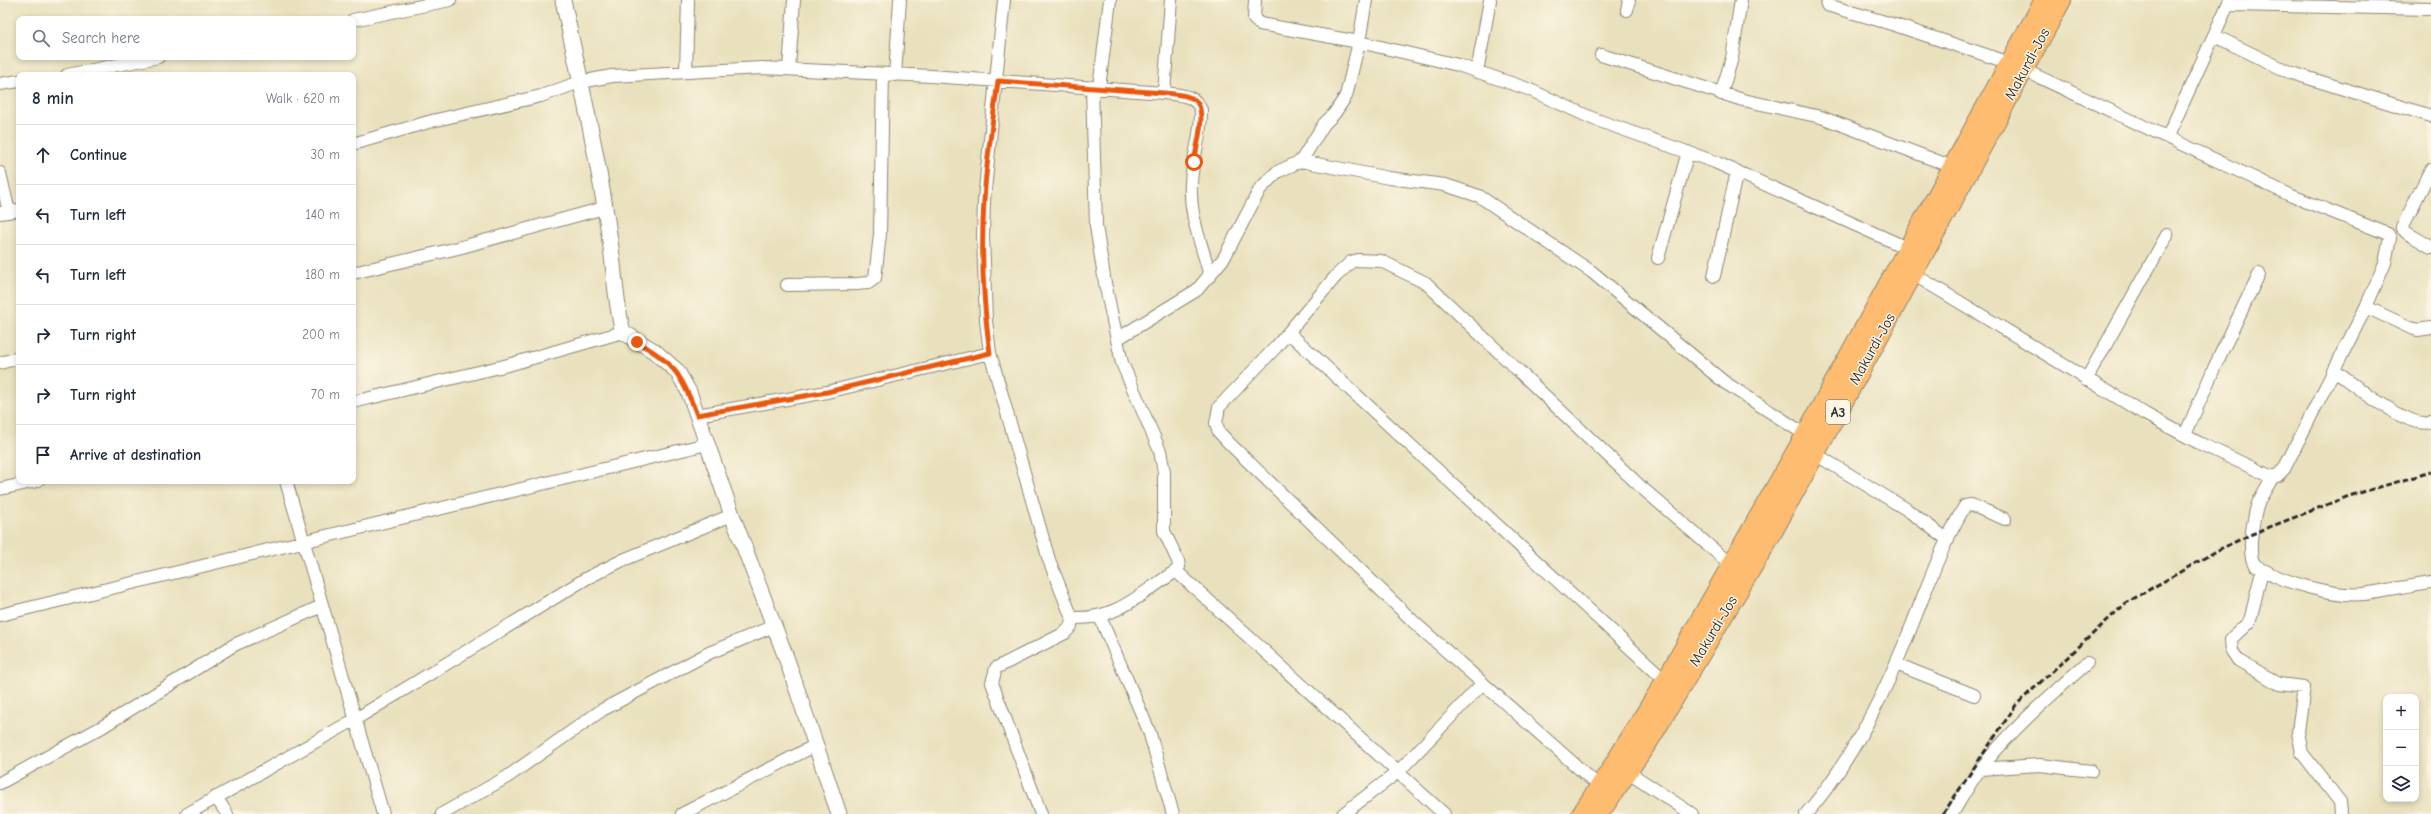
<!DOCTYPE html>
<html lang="en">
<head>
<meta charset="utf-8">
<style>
  :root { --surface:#fff; --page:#f6f6f7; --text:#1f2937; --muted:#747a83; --line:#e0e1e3 }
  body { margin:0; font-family:"Comic Neue",sans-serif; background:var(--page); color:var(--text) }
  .controls { position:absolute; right:12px; bottom:12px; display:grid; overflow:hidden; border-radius:8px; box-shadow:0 2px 6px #0003 }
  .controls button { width:36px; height:36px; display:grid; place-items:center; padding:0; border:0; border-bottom:1px solid var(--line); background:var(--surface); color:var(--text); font:20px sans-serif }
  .stop { position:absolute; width:12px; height:12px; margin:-9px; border:3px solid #ea580c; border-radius:50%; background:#fff }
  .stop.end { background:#ea580c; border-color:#fff; box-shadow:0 1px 4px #0008 }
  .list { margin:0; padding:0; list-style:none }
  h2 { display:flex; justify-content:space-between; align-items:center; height:52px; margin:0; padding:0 16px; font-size:17px }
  h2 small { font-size:13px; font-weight:400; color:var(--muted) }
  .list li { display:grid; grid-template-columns:26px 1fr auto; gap:12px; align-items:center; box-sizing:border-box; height:60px; padding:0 16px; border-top:1px solid var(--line) }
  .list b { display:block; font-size:15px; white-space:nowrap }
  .list em { font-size:13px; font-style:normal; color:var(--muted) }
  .icon { flex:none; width:22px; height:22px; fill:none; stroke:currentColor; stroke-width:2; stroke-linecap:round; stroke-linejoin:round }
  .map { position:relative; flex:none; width:2431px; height:814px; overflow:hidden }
  .search { position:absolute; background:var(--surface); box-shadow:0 2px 6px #0003; left:16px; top:16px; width:340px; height:44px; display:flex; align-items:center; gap:10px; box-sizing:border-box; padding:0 14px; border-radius:8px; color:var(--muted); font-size:15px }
  .panel { position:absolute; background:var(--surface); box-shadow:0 2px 6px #0003; left:16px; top:72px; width:340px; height:412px; border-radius:8px }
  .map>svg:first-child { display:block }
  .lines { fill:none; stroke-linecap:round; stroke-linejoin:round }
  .minor-casing { stroke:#8a8674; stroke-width:14 }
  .tertiary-casing { stroke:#8a8674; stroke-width:17 }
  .trunk-casing { stroke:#8a8674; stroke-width:22 }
  .minor { stroke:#fff; stroke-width:12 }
  .tertiary { stroke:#fff; stroke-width:15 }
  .trunk { stroke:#fdbc70; stroke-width:20 }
  .rail { stroke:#2b2b2b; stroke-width:3; stroke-dasharray:6 3; stroke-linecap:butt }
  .route { stroke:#ea580c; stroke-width:5 }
  .labels { text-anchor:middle; stroke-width:3; stroke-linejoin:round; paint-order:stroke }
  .shield { fill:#fcf5e5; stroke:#6a6863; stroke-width:1 }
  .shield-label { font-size:14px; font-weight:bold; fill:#2b2b2b }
  .street-label { font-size:15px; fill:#2b2b2b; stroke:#fcf5e5 }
</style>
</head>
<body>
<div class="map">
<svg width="2431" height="814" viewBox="0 0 2431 814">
  <rect width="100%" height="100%" fill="#fcf5e5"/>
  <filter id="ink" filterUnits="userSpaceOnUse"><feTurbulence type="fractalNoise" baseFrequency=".025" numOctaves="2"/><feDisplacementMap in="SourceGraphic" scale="8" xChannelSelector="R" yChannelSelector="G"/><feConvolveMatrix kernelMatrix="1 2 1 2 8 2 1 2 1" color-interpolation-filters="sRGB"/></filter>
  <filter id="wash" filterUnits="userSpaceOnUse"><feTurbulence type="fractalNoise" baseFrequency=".012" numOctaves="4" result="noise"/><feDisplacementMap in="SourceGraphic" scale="16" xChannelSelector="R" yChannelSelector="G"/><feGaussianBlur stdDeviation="0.9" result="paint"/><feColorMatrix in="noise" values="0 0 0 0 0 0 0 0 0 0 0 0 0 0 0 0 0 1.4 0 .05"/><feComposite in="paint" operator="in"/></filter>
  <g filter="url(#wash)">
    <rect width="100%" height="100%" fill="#e9e1bd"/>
  </g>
  <g filter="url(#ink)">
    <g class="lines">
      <g class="minor-casing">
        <path id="minor" d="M 1004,0 L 984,200 L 983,236 L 986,321 L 990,353 L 1049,560 L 1072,618 L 1071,626 L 1065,633 L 996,668 L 992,683 L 1041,814
          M 1255,0 L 1254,19 L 1260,24 L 1359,42 L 1458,65 L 1528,89 L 1594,119 L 1715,162 L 1907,248
          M 1827,5 L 1895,25 L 2010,63
          M 2229,5 L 2431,9
          M 1627,10 L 1629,0
          M 353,20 L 450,0
          M 2215,36 L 2289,72 L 2431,116
          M 1601,55 L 1743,100 L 1821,117 L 1953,167
          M 789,69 L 794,0
          M 686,72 L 688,0
          M 1477,72 L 1490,0
          M 67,75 L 158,57
          M 895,75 L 900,0
          M 0,84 L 19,81
          M 1099,88 L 1110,0
          M 1164,93 L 1171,0
          M 1721,94 L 1732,58 L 1741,0
          M 2168,136 L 2230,0
          M 353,144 L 432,121 L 541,96 L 580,82 L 612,76 L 762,68 L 931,76 L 1164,93 C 1179,95 1195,94 1201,110 C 1202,135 1192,159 1191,183 C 1189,217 1202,244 1210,276
          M 1301,161 L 1389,178 L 1445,185 L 1479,196 L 1592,272 L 1724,382 L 1806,435
          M 2431,169 L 2402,228 L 2407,233 L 2431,247
          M 0,173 L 9,212
          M 0,213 L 19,210
          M 1658,258 L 1688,152
          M 353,273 L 458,248 L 604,208
          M 1913,274 L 2145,414 L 2199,443 L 2270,476 L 2277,476 L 2284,469 L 2366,307 L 2385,263 L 2390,238 L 2388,234 L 2292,196 L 2024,70
          M 1714,276 L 1737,171
          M 787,285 L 857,284 L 868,283 L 875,278 L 880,234 L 883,74
          M 2366,307 L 2411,328 L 2418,330 L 2431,328
          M 1289,333 L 1666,681
          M 1117,339 L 1197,290 L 1224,258 L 1260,189 L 1277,172 L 1301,161 L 1324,124 L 1334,114 L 1346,96 L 1359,42 L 1366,0
          M 0,363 L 19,358
          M 2333,370 C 2350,381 2412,433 2431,421
          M 2086,380 L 2167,235
          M 353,402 L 508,365 L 623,332
          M 697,415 L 827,392 L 990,353
          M 2185,435 L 2215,366 L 2259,274
          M 1815,454 L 1906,509 L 1948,540
          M 2273,476 C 2269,484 2263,493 2259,501 C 2254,514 2246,554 2255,565 C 2281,582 2333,597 2364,594 C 2386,591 2409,586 2431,583
          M 286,481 L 383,814
          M 0,489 L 37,481
          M 2262,570 L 2251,617 L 2249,622 L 2231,639 L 2232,651 L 2238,660 L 2279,684 L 2304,687 L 2298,732 L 2302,753 L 2340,802 L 2341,814
          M 1176,571 L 1444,814
          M 0,615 L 707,444
          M 1100,617 L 1149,731 L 1173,814
          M 1072,618 C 1117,620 1140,594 1176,571 L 1179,567 L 1178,561 L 1164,531 L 1164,472 L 1160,451 L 1122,363 L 1105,283 L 1096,226 L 1092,87
          M 1896,664 L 1974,695
          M 1980,769 L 2040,765 L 2091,771
          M 1627,771 L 1692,814
          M 0,783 L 102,727 L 234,645 L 322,606
          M 1600,787 L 1417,625 L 1229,443 L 1219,432 L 1216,423 L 1219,407 L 1276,347 L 1336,276 L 1351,262 L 1358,260 L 1381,261 L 1426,283 L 1641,487 L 1737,570
          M 216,797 L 227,814
          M 187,814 L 354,720 L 587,578 L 623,560 L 732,515
          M 442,814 L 507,777 L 602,710 L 709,653 L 774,626
          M 682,814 L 816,745
          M 1343,814 L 1398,772 L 1483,683
          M 1806,814 C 1853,760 1886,691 1912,625 C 1928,585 1943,542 1965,506 L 1971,505 L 2005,519
          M 1952,814 C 1961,799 1970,782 1981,768 C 2012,729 2050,696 2087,663"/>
      </g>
      <g class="tertiary-casing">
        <path id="tertiary" d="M 563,0 C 580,80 599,160 610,241 C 615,272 615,302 623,332 L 654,351 L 677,371 L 689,392 L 732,515 L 787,660 L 839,814"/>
      </g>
      <g class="trunk-casing">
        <path id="trunk" d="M 1582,814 L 1608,775 L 1666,681 L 1806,435 L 2045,0
          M 1598,814 L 1650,738 L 1767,541 L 2061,0"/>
      </g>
      <use href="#minor" class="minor"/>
      <use href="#tertiary" class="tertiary"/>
      <use href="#trunk" class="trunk"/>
      <path class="rail" d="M 1943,814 L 2016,705 L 2126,603 L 2220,549 L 2252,534 L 2349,496 L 2431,472"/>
    </g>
  </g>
  <g class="lines" filter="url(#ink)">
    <path class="route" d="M 637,342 C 674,362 682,376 697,415 L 827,392 L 990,353 C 983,303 981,251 984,201 C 986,161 993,121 998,81 L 1164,93 C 1173,94 1187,94 1195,100 C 1208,110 1196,148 1194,162"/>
  </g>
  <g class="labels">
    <rect class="shield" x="1826" y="400" width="24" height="24" rx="3"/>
    <g class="shield-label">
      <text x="1838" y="417">A3</text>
    </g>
    <g class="street-label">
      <text transform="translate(2027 64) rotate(-62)" y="5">Makurdi-Jos</text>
      <text transform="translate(1872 349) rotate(-61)" y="5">Makurdi-Jos</text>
      <text transform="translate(1713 631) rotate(-59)" y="5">Makurdi-Jos</text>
    </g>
  </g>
</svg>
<div class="controls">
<button>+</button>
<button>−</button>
<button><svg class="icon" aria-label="layers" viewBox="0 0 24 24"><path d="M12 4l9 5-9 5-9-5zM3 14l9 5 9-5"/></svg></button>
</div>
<div class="stop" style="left:1194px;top:162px"></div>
<div class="stop end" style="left:637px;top:342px"></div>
<div class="search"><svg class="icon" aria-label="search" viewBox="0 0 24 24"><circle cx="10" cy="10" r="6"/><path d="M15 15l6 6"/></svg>Search here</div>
<section class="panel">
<h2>8 min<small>Walk · 620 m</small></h2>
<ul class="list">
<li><svg class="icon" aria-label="ahead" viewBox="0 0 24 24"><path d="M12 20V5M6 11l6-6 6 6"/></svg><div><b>Continue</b></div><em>30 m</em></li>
<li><svg class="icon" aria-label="left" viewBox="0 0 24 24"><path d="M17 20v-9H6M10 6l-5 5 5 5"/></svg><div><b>Turn left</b></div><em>140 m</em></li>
<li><svg class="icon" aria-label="left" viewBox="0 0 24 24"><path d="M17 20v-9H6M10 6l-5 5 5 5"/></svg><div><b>Turn left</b></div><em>180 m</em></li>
<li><svg class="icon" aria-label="right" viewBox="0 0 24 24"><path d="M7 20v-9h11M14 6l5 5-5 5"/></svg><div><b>Turn right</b></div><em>200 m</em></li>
<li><svg class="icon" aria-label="right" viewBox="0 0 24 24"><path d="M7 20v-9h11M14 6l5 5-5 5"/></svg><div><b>Turn right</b></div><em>70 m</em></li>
<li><svg class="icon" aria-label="arrive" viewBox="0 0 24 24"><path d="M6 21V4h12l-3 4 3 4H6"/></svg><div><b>Arrive at destination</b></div></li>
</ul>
</section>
</div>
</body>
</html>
